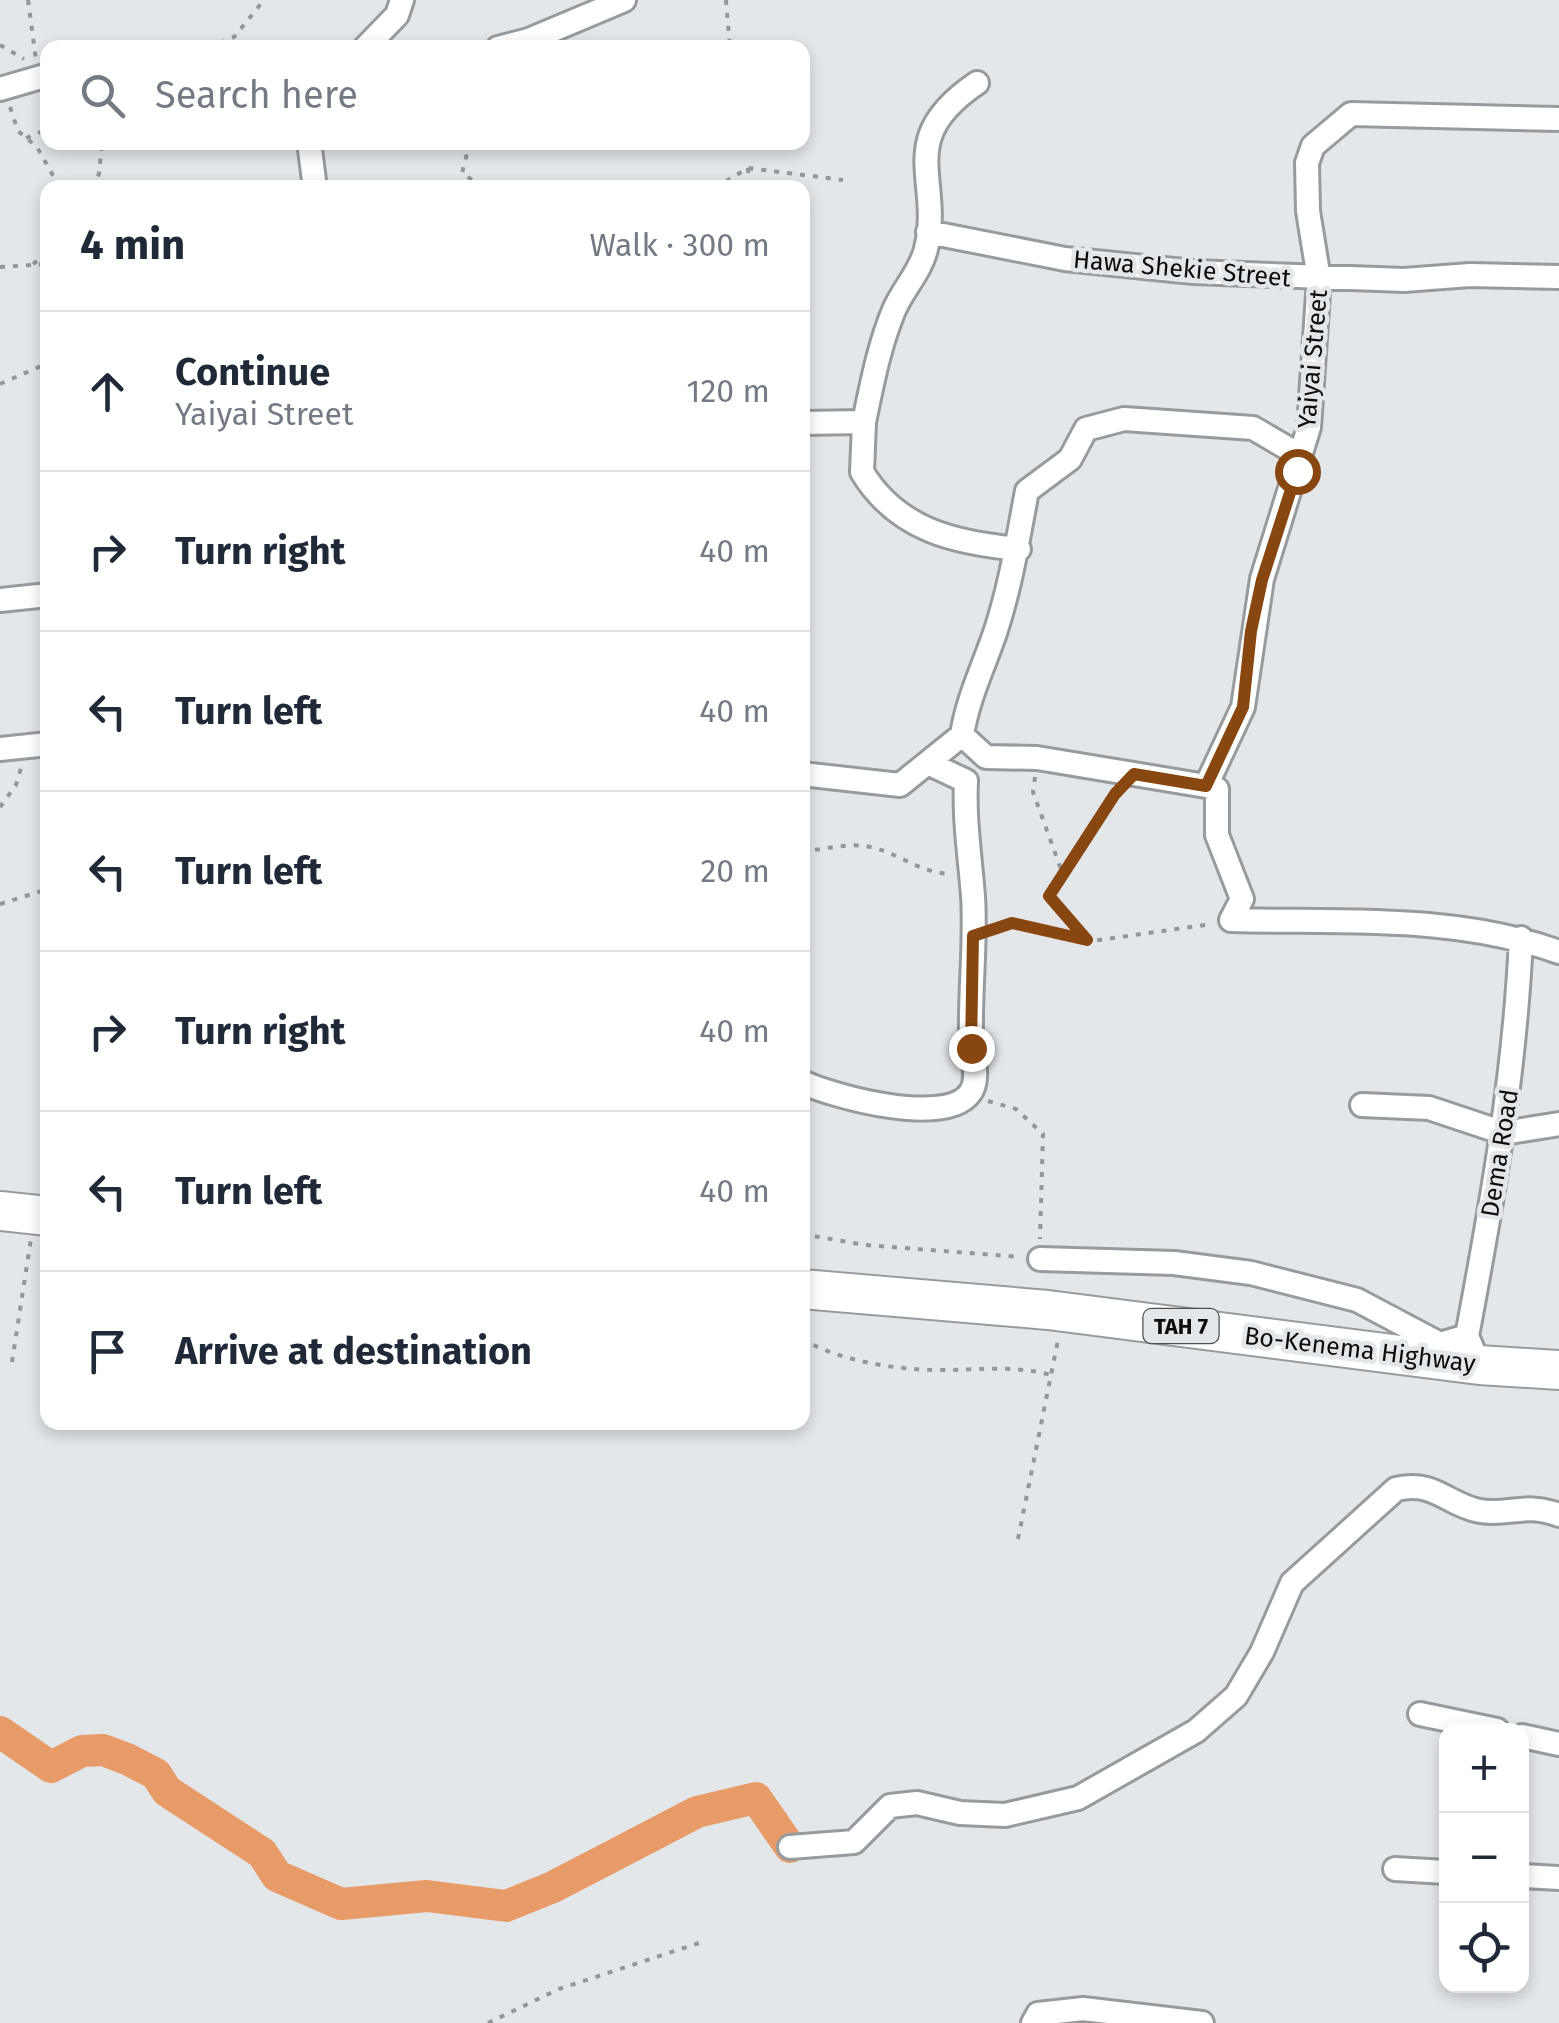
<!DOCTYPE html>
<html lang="en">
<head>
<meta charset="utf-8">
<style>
  :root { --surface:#fff; --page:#f2f2f3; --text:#1f2937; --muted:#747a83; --line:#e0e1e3 }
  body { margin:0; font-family:"Fira Sans",sans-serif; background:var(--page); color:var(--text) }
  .controls { position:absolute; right:30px; bottom:30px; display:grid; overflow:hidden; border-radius:20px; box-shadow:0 5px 15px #0003 }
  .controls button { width:90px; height:90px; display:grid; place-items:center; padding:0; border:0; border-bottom:2px solid var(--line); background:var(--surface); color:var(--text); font:50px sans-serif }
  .stop { position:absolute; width:30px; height:30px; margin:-22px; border:8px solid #884711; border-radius:50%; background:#fff }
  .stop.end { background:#884711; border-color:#fff; box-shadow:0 2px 10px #0008 }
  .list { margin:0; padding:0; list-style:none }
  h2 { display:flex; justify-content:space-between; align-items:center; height:130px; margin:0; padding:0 40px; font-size:42px }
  h2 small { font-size:32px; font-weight:400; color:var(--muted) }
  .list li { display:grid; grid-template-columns:65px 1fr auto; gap:30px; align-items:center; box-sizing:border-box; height:160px; padding:0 40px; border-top:2px solid var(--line) }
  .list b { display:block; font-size:38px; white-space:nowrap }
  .list p { margin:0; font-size:32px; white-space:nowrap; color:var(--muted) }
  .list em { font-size:32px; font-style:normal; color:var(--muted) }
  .icon { flex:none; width:55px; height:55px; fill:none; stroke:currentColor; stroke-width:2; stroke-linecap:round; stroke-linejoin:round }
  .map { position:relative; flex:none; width:1559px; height:2023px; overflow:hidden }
  .search { position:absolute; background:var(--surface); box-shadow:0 5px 15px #0003; left:40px; top:40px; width:770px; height:110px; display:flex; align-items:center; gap:25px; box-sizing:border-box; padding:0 35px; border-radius:20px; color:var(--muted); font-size:38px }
  .panel { position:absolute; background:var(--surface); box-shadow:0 5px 15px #0003; left:40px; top:180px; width:770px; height:1250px; border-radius:20px }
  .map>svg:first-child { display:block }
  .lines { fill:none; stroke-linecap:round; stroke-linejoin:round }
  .river { stroke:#e69b69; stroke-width:32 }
  .minor-casing { stroke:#989b9e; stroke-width:28 }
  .trunk-casing { stroke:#989b9e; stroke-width:42 }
  .path { stroke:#949799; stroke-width:4; stroke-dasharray:5 8; stroke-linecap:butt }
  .minor { stroke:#fff; stroke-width:22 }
  .trunk { stroke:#fff; stroke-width:38 }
  .route { stroke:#884711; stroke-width:12 }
  .labels { text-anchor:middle; stroke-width:9; stroke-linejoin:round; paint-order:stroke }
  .shield { fill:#e4e7ea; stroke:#4c4e4f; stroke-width:2.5 }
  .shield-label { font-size:22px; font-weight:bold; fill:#0b0c0d }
  .street-label { font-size:25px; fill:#0b0c0d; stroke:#e4e7ea }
</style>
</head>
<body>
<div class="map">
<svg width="1559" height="2023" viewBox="0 0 1559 2023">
  <rect width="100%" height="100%" fill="#e4e7ea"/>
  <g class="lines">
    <path class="river" d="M 0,1732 L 51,1767 L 82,1751 L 103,1750 L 127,1759 L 156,1774 L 167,1791 L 262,1853 L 277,1876 L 341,1904 L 427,1896 L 506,1906 L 553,1887 L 697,1812 L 756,1798 L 790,1847"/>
    <g class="minor-casing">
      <path id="minor" d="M 365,48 L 397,15 L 402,0
        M 498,48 L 529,40 L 624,0
        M 0,89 L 48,75
        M 1559,119 L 1351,114 L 1313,146 L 1307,163 L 1308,211 L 1319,279 L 1309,427 L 1262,579 L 1243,707 L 1206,786 L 1217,789 L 1217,835 L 1242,899 L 1231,920 C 1341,923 1455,914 1559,952
        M 309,142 L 315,188
        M 928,232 L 1065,259 L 1194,272 L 1404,280 L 1470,275 L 1559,277
        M 864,422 L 862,472 C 898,531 956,543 1019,549
        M 802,423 L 864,422 C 872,384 879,346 894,310 C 903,289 921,271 926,249 C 943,179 893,140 977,83
        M 0,600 L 48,595
        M 962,735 L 986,757 L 1037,758 L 1206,786
        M 0,749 L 48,744
        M 802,774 L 900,785 L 962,735 C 968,697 984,666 996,630 C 1011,584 1018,538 1027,491 L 1070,459 L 1086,429 L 1124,419 L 1253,428 L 1301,456
        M 802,1082 C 834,1097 946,1127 970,1093 C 981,1079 971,1051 971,1034 C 970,988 976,942 973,896 C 970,857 964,820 966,781 L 930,764
        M 1362,1105 L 1429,1108 L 1504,1133 L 1559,1124
        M 1040,1259 L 1174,1263 L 1251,1273 L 1357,1300 L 1440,1344 L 1467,1336
        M 1473,1350 L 1467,1336 C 1492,1203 1515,1073 1521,938
        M 1420,1714 L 1497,1730
        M 1522,1736 L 1559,1744
        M 790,1847 L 854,1842 L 890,1806 L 917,1803 L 960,1813 L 1005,1815 L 1078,1798 L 1196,1731 L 1236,1696 L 1262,1652 L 1292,1583 L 1396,1489 C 1436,1480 1447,1505 1480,1511 C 1510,1516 1524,1502 1559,1515
        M 1395,1869 L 1446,1872
        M 1522,1876 L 1559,1878
        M 1033,2023 L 1038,2014 L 1083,2009 L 1202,2023"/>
    </g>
    <g class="trunk-casing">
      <path id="trunk" d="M 0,1211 L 48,1216
        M 802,1289 L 1048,1310 L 1479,1365 L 1559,1370"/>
    </g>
    <path class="path" d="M 28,0 L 36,60
      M 726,0 L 730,48
      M 0,45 L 24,59
      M 208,48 L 234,37 L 264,0
      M 10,107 L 18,131 L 37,147 L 60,188
      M 26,138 L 48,129
      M 470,142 L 462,173 L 484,188
      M 748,168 L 749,188
      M 92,188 L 99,174 L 102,142
      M 715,188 L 748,168 L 843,180
      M 33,264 L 48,252
      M 0,267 L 48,264
      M 0,384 L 48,363
      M 1035,777 L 1033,792 L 1062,872
      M 0,807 L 16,785 L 22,765
      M 802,851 C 826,850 851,841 875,848 C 903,856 921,873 951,874
      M 0,904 L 48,889
      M 996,928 L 1012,923 L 1092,941 L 1212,924
      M 1085,938 L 1049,896 L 1117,792
      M 988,1101 L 1016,1109 L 1043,1134 L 1040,1239
      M 802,1234 L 865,1245 L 1020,1257
      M 802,1339 C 838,1360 891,1369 933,1370 C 974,1371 1011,1364 1051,1375
      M 12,1362 L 31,1239
      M 1018,1539 L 1058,1340
      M 488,2023 L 559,1989 L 702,1942"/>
    <use href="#minor" class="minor"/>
    <use href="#trunk" class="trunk"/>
  </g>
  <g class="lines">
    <path class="route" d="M 971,1048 L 973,936 L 1012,923 L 1087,940 L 1049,896 L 1115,794 L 1134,774 L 1206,786 L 1243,707 L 1251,631 L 1262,580 L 1297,471"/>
  </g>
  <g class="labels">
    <rect class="shield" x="1143.5" y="1309" width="75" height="34" rx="8"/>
    <g class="shield-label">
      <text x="1181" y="1334">TAH 7</text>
    </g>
    <g class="street-label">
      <text transform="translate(1182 268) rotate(5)" y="9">Hawa Shekie Street</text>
      <text transform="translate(1312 359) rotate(-85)" y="9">Yaiyai Street</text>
      <text transform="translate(1499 1153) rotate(-81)" y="9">Dema Road</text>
      <text transform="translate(1360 1349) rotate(7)" y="9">Bo-Kenema Highway</text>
    </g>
  </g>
</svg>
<div class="controls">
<button>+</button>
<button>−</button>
<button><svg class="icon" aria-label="locate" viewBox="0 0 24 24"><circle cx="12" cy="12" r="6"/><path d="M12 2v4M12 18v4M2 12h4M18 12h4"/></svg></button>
</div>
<div class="stop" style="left:1297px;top:471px"></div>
<div class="stop end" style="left:971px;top:1048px"></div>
<div class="search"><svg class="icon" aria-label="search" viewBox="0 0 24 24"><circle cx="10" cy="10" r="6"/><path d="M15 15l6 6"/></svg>Search here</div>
<section class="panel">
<h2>4 min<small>Walk · 300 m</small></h2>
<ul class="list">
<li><svg class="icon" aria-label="ahead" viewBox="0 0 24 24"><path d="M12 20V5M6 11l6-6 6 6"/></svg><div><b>Continue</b><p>Yaiyai Street</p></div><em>120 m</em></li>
<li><svg class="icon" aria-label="right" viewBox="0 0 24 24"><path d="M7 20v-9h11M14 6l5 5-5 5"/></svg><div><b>Turn right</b></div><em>40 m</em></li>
<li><svg class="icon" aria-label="left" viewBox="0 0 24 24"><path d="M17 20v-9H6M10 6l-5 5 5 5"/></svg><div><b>Turn left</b></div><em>40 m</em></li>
<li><svg class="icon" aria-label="left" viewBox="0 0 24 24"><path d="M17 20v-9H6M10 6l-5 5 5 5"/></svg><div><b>Turn left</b></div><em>20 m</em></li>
<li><svg class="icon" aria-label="right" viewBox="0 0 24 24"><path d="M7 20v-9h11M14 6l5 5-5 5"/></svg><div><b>Turn right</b></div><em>40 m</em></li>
<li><svg class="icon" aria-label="left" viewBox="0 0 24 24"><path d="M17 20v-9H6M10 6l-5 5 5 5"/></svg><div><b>Turn left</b></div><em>40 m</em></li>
<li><svg class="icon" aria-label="arrive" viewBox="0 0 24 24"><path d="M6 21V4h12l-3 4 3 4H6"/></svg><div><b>Arrive at destination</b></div></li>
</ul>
</section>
</div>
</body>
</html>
